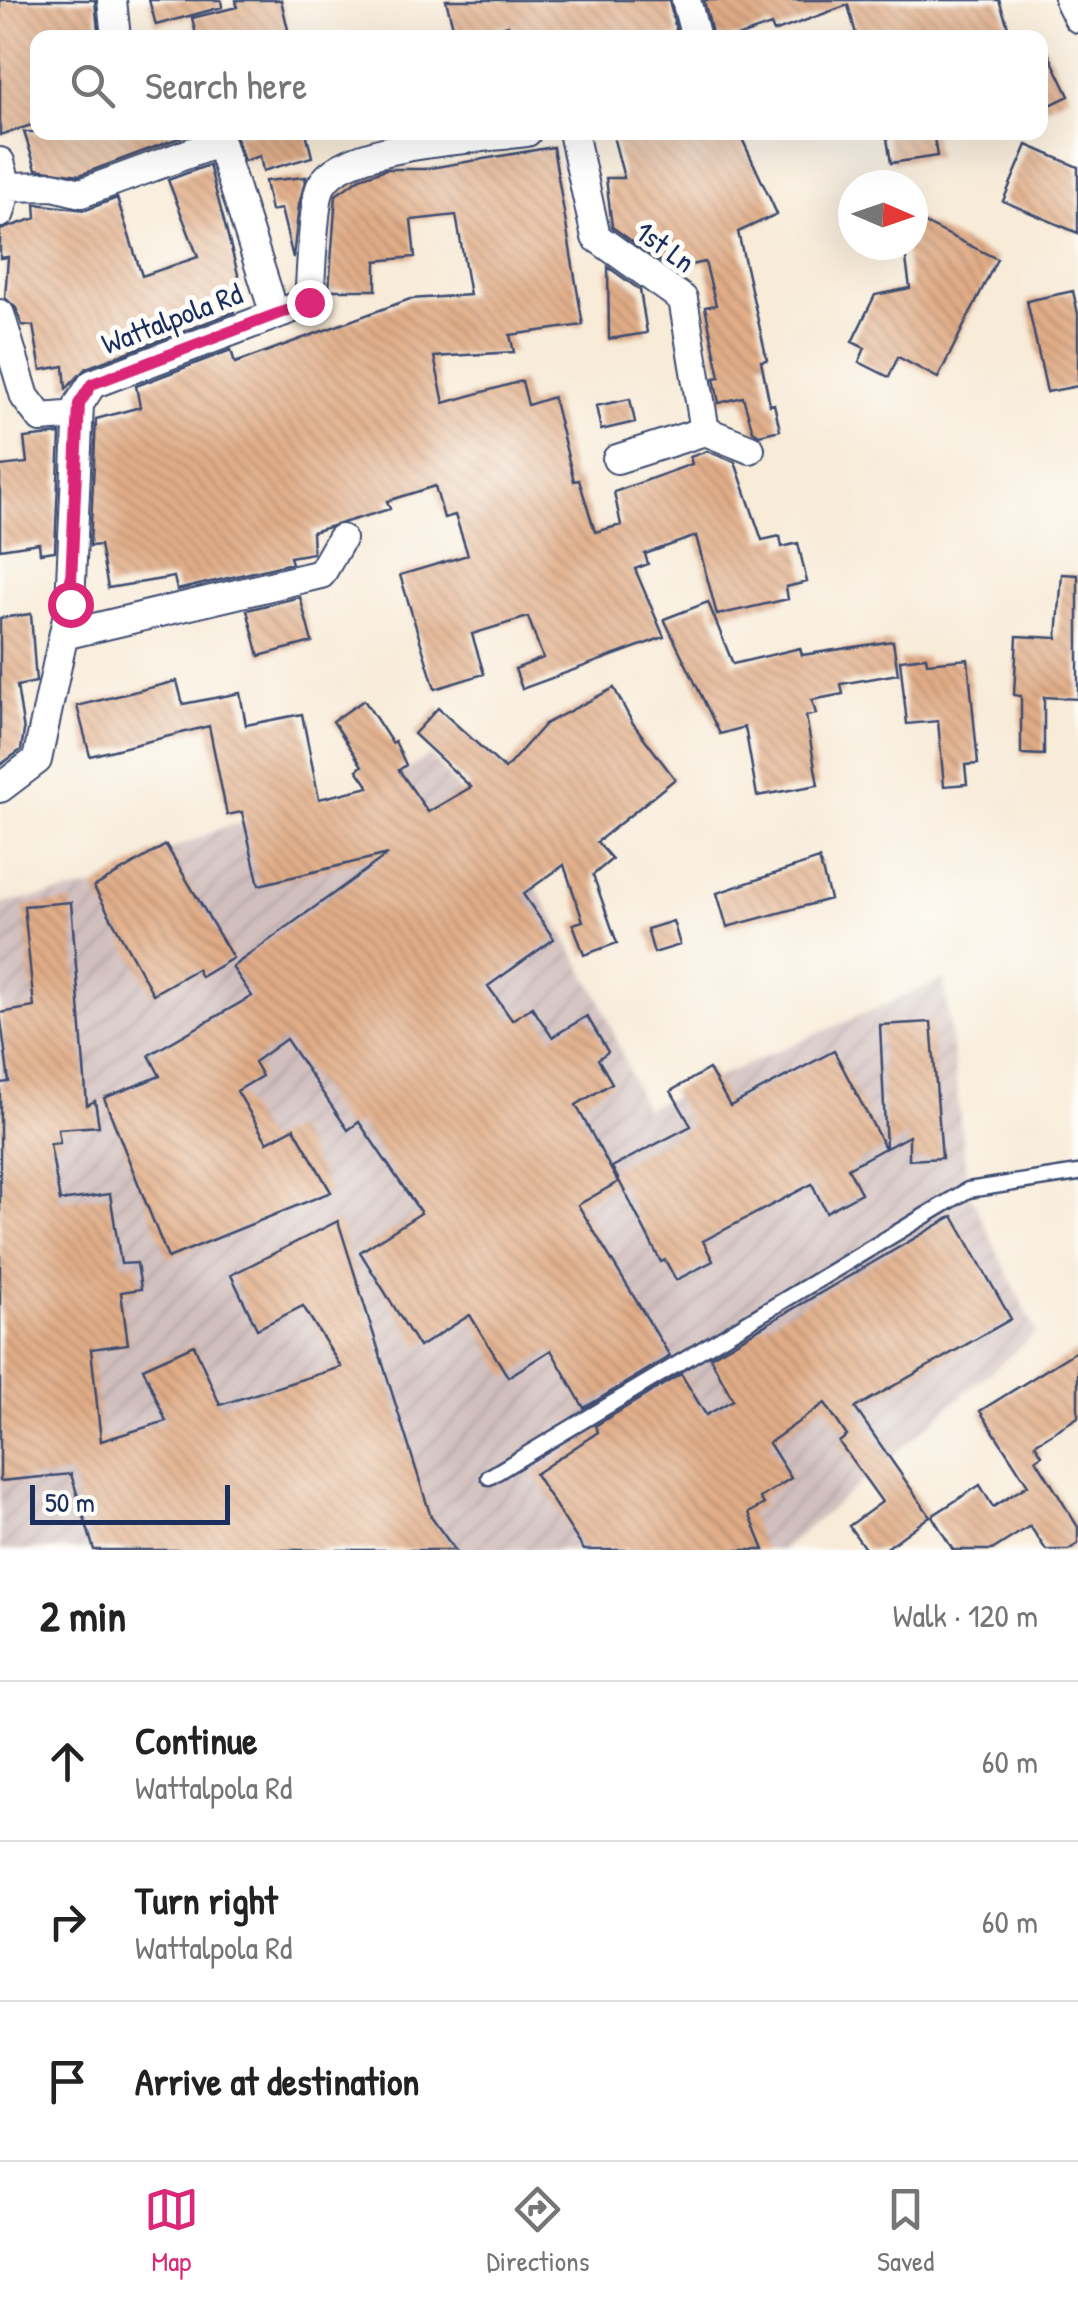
<!DOCTYPE html>
<html lang="en">
<head>
<meta charset="utf-8">
<style>
  :root { --surface:#fff; --page:#f6f6f6; --text:#222; --muted:#767676; --line:#e0e0e0; --accent:#db2777 }
  body { margin:0; font-family:"Patrick Hand",sans-serif; background:var(--page); color:var(--text) }
  .compass { position:absolute; left:838px; top:170px; width:90px; height:90px; border-radius:50%; background:var(--surface); box-shadow:0 10px 40px #0002; rotate:92deg }
  .scale { position:absolute; left:30px; bottom:25px; width:200px; box-sizing:border-box; padding-left:10px; border:5px solid #1b2f5e; border-top:0; font-size:28px; line-height:35px; white-space:nowrap; color:#1b2f5e; -webkit-text-stroke:8px #fdfcf7; paint-order:stroke }
  .stop { position:absolute; width:30px; height:30px; margin:-22px; border:8px solid #db2777; border-radius:50%; background:#fff }
  .stop.end { background:#db2777; border-color:#fff; box-shadow:0 2px 10px #0008 }
  .list { margin:0; padding:0; list-style:none }
  h2 { display:flex; justify-content:space-between; align-items:center; height:130px; margin:0; padding:0 40px; font-size:42px }
  h2 small { font-size:32px; font-weight:400; color:var(--muted) }
  .list li { display:grid; grid-template-columns:65px 1fr auto; gap:30px; align-items:center; box-sizing:border-box; height:160px; padding:0 40px; border-top:2px solid var(--line) }
  .list b { display:block; font-size:38px; white-space:nowrap }
  .list p { margin:0; font-size:32px; white-space:nowrap; color:var(--muted) }
  .list em { font-size:32px; font-style:normal; color:var(--muted) }
  .icon { flex:none; width:55px; height:55px; fill:none; stroke:currentColor; stroke-width:2; stroke-linecap:round; stroke-linejoin:round }
  .map { position:relative; flex:none; width:1078px; height:1550px; overflow:hidden }
  .search { position:absolute; background:var(--surface); box-shadow:0 10px 40px #0002; left:30px; right:30px; top:30px; height:110px; display:flex; align-items:center; gap:25px; box-sizing:border-box; padding:0 35px; border-radius:20px; color:var(--muted); font-size:38px }
  .sheet { height:610px; background:var(--surface) }
  nav { display:flex; justify-content:space-around; align-items:center; box-sizing:border-box; height:140px; border-top:2px solid var(--line); background:var(--surface); font-size:28px; color:var(--muted) }
  nav a { display:grid; justify-items:center; gap:5px }
  nav .on { color:var(--accent) }
  .map>svg:first-child { display:block }
  .industrial { fill:url(#industrial-furrows) }
  .building { fill:url(#building-back-hatch) }
  .lines { fill:none; stroke-linecap:round; stroke-linejoin:round }
  .lane-casing { stroke:#3c4b70; stroke-width:19 }
  .street-casing { stroke:#3c4b70; stroke-width:32 }
  .lane { stroke:#fff; stroke-width:14 }
  .street { stroke:#fff; stroke-width:28 }
  .route { stroke:#db2777; stroke-width:12 }
  .labels { text-anchor:middle; stroke-width:10; stroke-linejoin:round; paint-order:stroke }
  .street-label { font-size:30px; fill:#1b2f5e; stroke:#fdfcf7 }
</style>
</head>
<body>
<div class="map">
<svg width="1078" height="1550" viewBox="0 0 1078 1550">
  <defs>
    <pattern id="industrial-furrows" width="10" height="10" patternUnits="userSpaceOnUse" patternTransform="scale(2.5)"><rect width="10" height="10" fill="#d1bfbe"/><path d="M-1 1l2-2M0 10L10 0M9 11l2-2" fill="none" stroke="#b3a4a6"/></pattern>
    <pattern id="building-back-hatch" width="6" height="6" patternUnits="userSpaceOnUse" patternTransform="scale(2.5)"><rect width="6" height="6" fill="#e2ad87"/><path d="M-1 5l2 2M0 0l6 6M5-1l2 2" fill="none" stroke="#b68d72"/></pattern>
  </defs>
  <rect width="100%" height="100%" fill="#fdfcf7"/>
  <filter id="ink" filterUnits="userSpaceOnUse"><feTurbulence type="fractalNoise" baseFrequency=".01" numOctaves="2"/><feDisplacementMap in="SourceGraphic" scale="20" xChannelSelector="R" yChannelSelector="G"/><feConvolveMatrix kernelMatrix="1 2 1 2 8 2 1 2 1" color-interpolation-filters="sRGB"/></filter>
  <filter id="wash" filterUnits="userSpaceOnUse"><feTurbulence type="fractalNoise" baseFrequency=".0048" numOctaves="4" result="noise"/><feDisplacementMap in="SourceGraphic" scale="40" xChannelSelector="R" yChannelSelector="G"/><feGaussianBlur stdDeviation="2.25" result="paint"/><feColorMatrix in="noise" values="0 0 0 0 0 0 0 0 0 0 0 0 0 0 0 0 0 1.4 0 .05"/><feComposite in="paint" operator="in"/></filter>
  <g filter="url(#wash)">
    <rect width="100%" height="100%" fill="#f8ebd8"/>
    <path class="industrial" d="M 430,755 L 534,884 L 599,997 L 644,1109 L 944,979 L 968,1190 L 1036,1333 L 782,1550 L 0,1550 L 0,904 L 94,887 L 131,866 L 228,826 L 368,796 Z"/>
    <g id="blocks">
      <path class="building" d="M 0,0 L 95,0 L 98,30 L 52,31 L 54,38 L 38,38 L 38,123 L 0,135 Z
        M 149,0 L 221,0 L 222,7 L 156,25 Z
        M 236,0 L 281,0 L 290,38 L 197,38 L 192,18 L 237,7 Z
        M 446,0 L 669,0 L 678,38 L 510,38 L 508,25 L 456,38 Z
        M 704,0 L 999,0 L 1012,38 L 857,38 L 848,5 L 774,32 L 771,25 L 734,38 L 713,38 Z
        M 1040,36 L 1069,96 L 1040,110 Z
        M 24,132 L 195,132 L 80,175 L 36,169 Z
        M 234,132 L 306,132 L 312,157 L 263,171 L 260,156 L 244,161 Z
        M 612,132 L 739,132 L 777,214 L 738,232 L 767,360 L 761,361 L 770,405 L 774,404 L 780,430 L 759,435 L 753,431 L 743,397 L 719,403 L 714,378 L 720,377 L 705,307 L 716,305 L 705,262 L 671,269 L 612,227 L 606,178 L 624,178 Z
        M 886,132 L 933,132 L 937,156 L 891,163 Z
        M 1027,145 L 1078,167 L 1078,233 L 1003,201 Z
        M 553,147 L 583,325 L 510,335 L 514,352 L 434,357 L 444,403 L 522,381 L 528,405 L 553,397 L 574,481 L 579,480 L 595,532 L 621,525 L 614,492 L 692,464 L 690,457 L 707,451 L 735,462 L 762,540 L 780,536 L 782,547 L 798,543 L 807,582 L 786,587 L 788,599 L 717,615 L 696,536 L 645,554 L 648,564 L 635,569 L 664,637 L 522,689 L 515,669 L 543,658 L 528,617 L 472,634 L 484,674 L 435,689 L 400,575 L 468,555 L 455,515 L 444,518 L 435,486 L 387,501 L 390,509 L 312,532 L 313,553 L 290,557 L 292,563 L 177,590 L 174,577 L 108,588 L 100,545 L 90,546 L 96,419 L 140,407 L 136,386 L 231,350 L 235,363 L 410,299 L 470,295 L 456,215 L 411,220 L 415,257 L 376,261 L 376,290 L 329,290 L 336,195 L 360,178 L 386,169 L 425,169 Z
        M 209,165 L 243,293 L 230,296 L 234,312 L 86,368 L 66,389 L 64,366 L 41,370 L 33,326 L 22,325 L 16,308 L 5,298 L 8,257 L 0,258 L 0,230 L 36,218 L 35,204 L 86,210 L 117,198 L 142,276 L 198,257 L 168,180 Z
        M 306,177 L 299,205 L 293,258 L 281,209 L 271,211 L 265,181 Z
        M 913,217 L 997,259 L 938,378 L 898,357 L 889,377 L 859,362 L 865,348 L 852,342 L 875,295 L 910,288 L 904,245 L 913,245 Z
        M 608,267 L 640,290 L 647,333 L 609,339 Z
        M 1073,291 L 1078,314 L 1078,386 L 1047,392 L 1027,301 Z
        M 630,399 L 635,422 L 601,430 L 596,406 Z
        M 60,434 L 55,551 L 40,553 L 39,543 L 0,549 L 0,466 L 27,463 L 24,438 Z
        M 1062,574 L 1078,575 L 1078,699 L 1044,697 L 1044,755 L 1021,754 L 1021,696 L 1014,695 L 1017,636 L 1057,638 Z
        M 300,597 L 312,642 L 259,656 L 247,610 Z
        M 708,602 L 733,664 L 800,648 L 802,655 L 893,641 L 898,674 L 841,684 L 843,694 L 812,700 L 816,714 L 806,716 L 818,785 L 757,796 L 745,727 L 720,734 L 664,619 Z
        M 31,614 L 36,682 L 17,686 L 24,731 L 21,750 L 0,765 L 0,618 Z
        M 926,657 L 927,663 L 968,659 L 978,764 L 965,765 L 967,784 L 944,786 L 938,721 L 907,724 L 900,660 Z
        M 177,681 L 183,704 L 240,693 L 246,725 L 302,714 L 319,799 L 369,787 L 357,770 L 362,766 L 333,721 L 364,700 L 392,743 L 395,741 L 406,765 L 399,770 L 428,812 L 471,787 L 414,734 L 438,708 L 505,769 L 545,724 L 614,688 L 632,722 L 675,779 L 597,842 L 612,859 L 593,875 L 617,943 L 584,955 L 573,924 L 583,921 L 564,865 L 523,894 L 554,939 L 488,986 L 512,1020 L 532,1007 L 552,1037 L 587,1016 L 608,1052 L 598,1059 L 612,1083 L 576,1105 L 618,1182 L 578,1205 L 670,1356 L 584,1408 L 551,1350 L 508,1377 L 470,1315 L 419,1347 L 360,1252 L 421,1213 L 359,1122 L 348,1130 L 286,1039 L 254,1062 L 262,1076 L 237,1091 L 267,1142 L 294,1128 L 331,1192 L 168,1258 L 104,1098 L 160,1076 L 149,1055 L 252,996 L 232,967 L 388,854 L 259,885 L 242,812 L 227,815 L 209,726 L 90,756 L 77,706 Z
        M 166,845 L 233,958 L 201,977 L 197,969 L 153,994 L 94,887 Z
        M 819,859 L 830,899 L 727,927 L 717,893 Z
        M 71,902 L 87,1105 L 95,1101 L 99,1126 L 58,1129 L 60,1143 L 50,1144 L 60,1201 L 110,1194 L 121,1264 L 137,1263 L 141,1289 L 121,1292 L 128,1344 L 91,1349 L 101,1441 L 166,1421 L 143,1368 L 194,1345 L 220,1405 L 341,1367 L 303,1306 L 257,1329 L 231,1275 L 338,1221 L 431,1517 L 455,1550 L 94,1550 L 71,1474 L 0,1481 L 0,1083 L 9,1082 L 0,1013 L 34,1007 L 24,906 Z
        M 673,921 L 680,945 L 654,953 L 647,929 Z
        M 931,1022 L 942,1158 L 909,1160 L 909,1136 L 886,1148 L 880,1025 Z
        M 834,1051 L 885,1148 L 848,1168 L 861,1193 L 826,1212 L 812,1184 L 703,1241 L 713,1261 L 676,1280 L 665,1260 L 661,1262 L 612,1167 L 691,1126 L 671,1091 L 709,1069 L 730,1106 Z
        M 953,1216 L 1011,1319 L 855,1408 L 930,1516 L 884,1550 L 866,1550 L 849,1526 L 882,1502 L 839,1442 L 847,1436 L 825,1403 L 769,1443 L 791,1478 L 760,1498 L 764,1504 L 749,1513 L 764,1550 L 584,1550 L 535,1474 L 598,1432 L 595,1426 L 681,1374 L 706,1415 L 733,1400 L 710,1357 Z
        M 1078,1350 L 1078,1417 L 1035,1444 L 1042,1455 L 1036,1459 L 1078,1527 L 1078,1544 L 1068,1550 L 1046,1550 L 1030,1526 L 992,1550 L 953,1550 L 932,1516 L 980,1485 L 993,1507 L 1028,1485 L 980,1411 Z"/>
    </g>
  </g>
  <g filter="url(#ink)">
    <use href="#blocks" fill-opacity="0" stroke="#3c4b70" stroke-width="2.5"/>
    <g class="lines">
      <g class="lane-casing">
        <path id="lane" d="M 489,1477 L 968,1190 L 1078,1173"/>
      </g>
      <g class="street-casing">
        <path id="street" d="M 112,0 L 116,38
          M 686,0 L 696,38
          M 1069,0 L 1078,18
          M 573,132 L 596,237 L 683,299 L 705,431 L 750,449
          M 0,162 L 7,187 L 0,213
          M 7,187 L 53,186 L 81,193 L 220,142 L 275,315
          M 0,314 L 25,397 L 41,418 L 78,415
          M 617,459 L 705,431
          M 64,635 L 321,574 L 341,539
          M 0,788 L 37,760 L 70,604 L 79,404 L 92,384 L 309,302 C 311,279 313,202 321,186 C 343,143 481,139 527,132"/>
      </g>
      <use href="#lane" class="lane"/>
      <use href="#street" class="street"/>
    </g>
  </g>
  <g class="lines" filter="url(#ink)">
    <path class="route" d="M 70,604 L 79,404 L 92,384 L 309,302"/>
  </g>
  <g class="labels">
    <g class="street-label">
      <text transform="translate(665 247) rotate(36)" y="10">1st Ln</text>
      <text transform="translate(172 319) rotate(-21)" y="10">Wattalpola Rd</text>
    </g>
  </g>
</svg>
<svg class="compass" viewBox="-18 -18 36 36"><path d="M0-13l5 13h-10z" fill="#e53935"/><path d="M0 13l5-13h-10z" fill="#767676"/></svg>
<div class="scale">50 m</div>
<div class="stop" style="left:70px;top:604px"></div>
<div class="stop end" style="left:309px;top:302px"></div>
<div class="search"><svg class="icon" aria-label="search" viewBox="0 0 24 24"><circle cx="10" cy="10" r="6"/><path d="M15 15l6 6"/></svg>Search here</div>
</div>
<section class="sheet">
<h2>2 min<small>Walk · 120 m</small></h2>
<ul class="list">
<li><svg class="icon" aria-label="ahead" viewBox="0 0 24 24"><path d="M12 20V5M6 11l6-6 6 6"/></svg><div><b>Continue</b><p>Wattalpola Rd</p></div><em>60 m</em></li>
<li><svg class="icon" aria-label="right" viewBox="0 0 24 24"><path d="M7 20v-9h11M14 6l5 5-5 5"/></svg><div><b>Turn right</b><p>Wattalpola Rd</p></div><em>60 m</em></li>
<li><svg class="icon" aria-label="arrive" viewBox="0 0 24 24"><path d="M6 21V4h12l-3 4 3 4H6"/></svg><div><b>Arrive at destination</b></div></li>
</ul>
</section>
<nav>
<a class="on"><svg class="icon" aria-label="map" viewBox="0 0 24 24"><path d="M3 6l6-2 6 2 6-2v14l-6 2-6-2-6 2zM9 4v14M15 6v14"/></svg>Map</a>
<a><svg class="icon" aria-label="directions" viewBox="0 0 24 24"><path d="M12 3l9 9-9 9-9-9zM9 14v-3h6M13 9l2 2-2 2"/></svg>Directions</a>
<a><svg class="icon" aria-label="saved" viewBox="0 0 24 24"><path d="M7 4h10v16l-5-4-5 4z"/></svg>Saved</a>
</nav>
</body>
</html>
